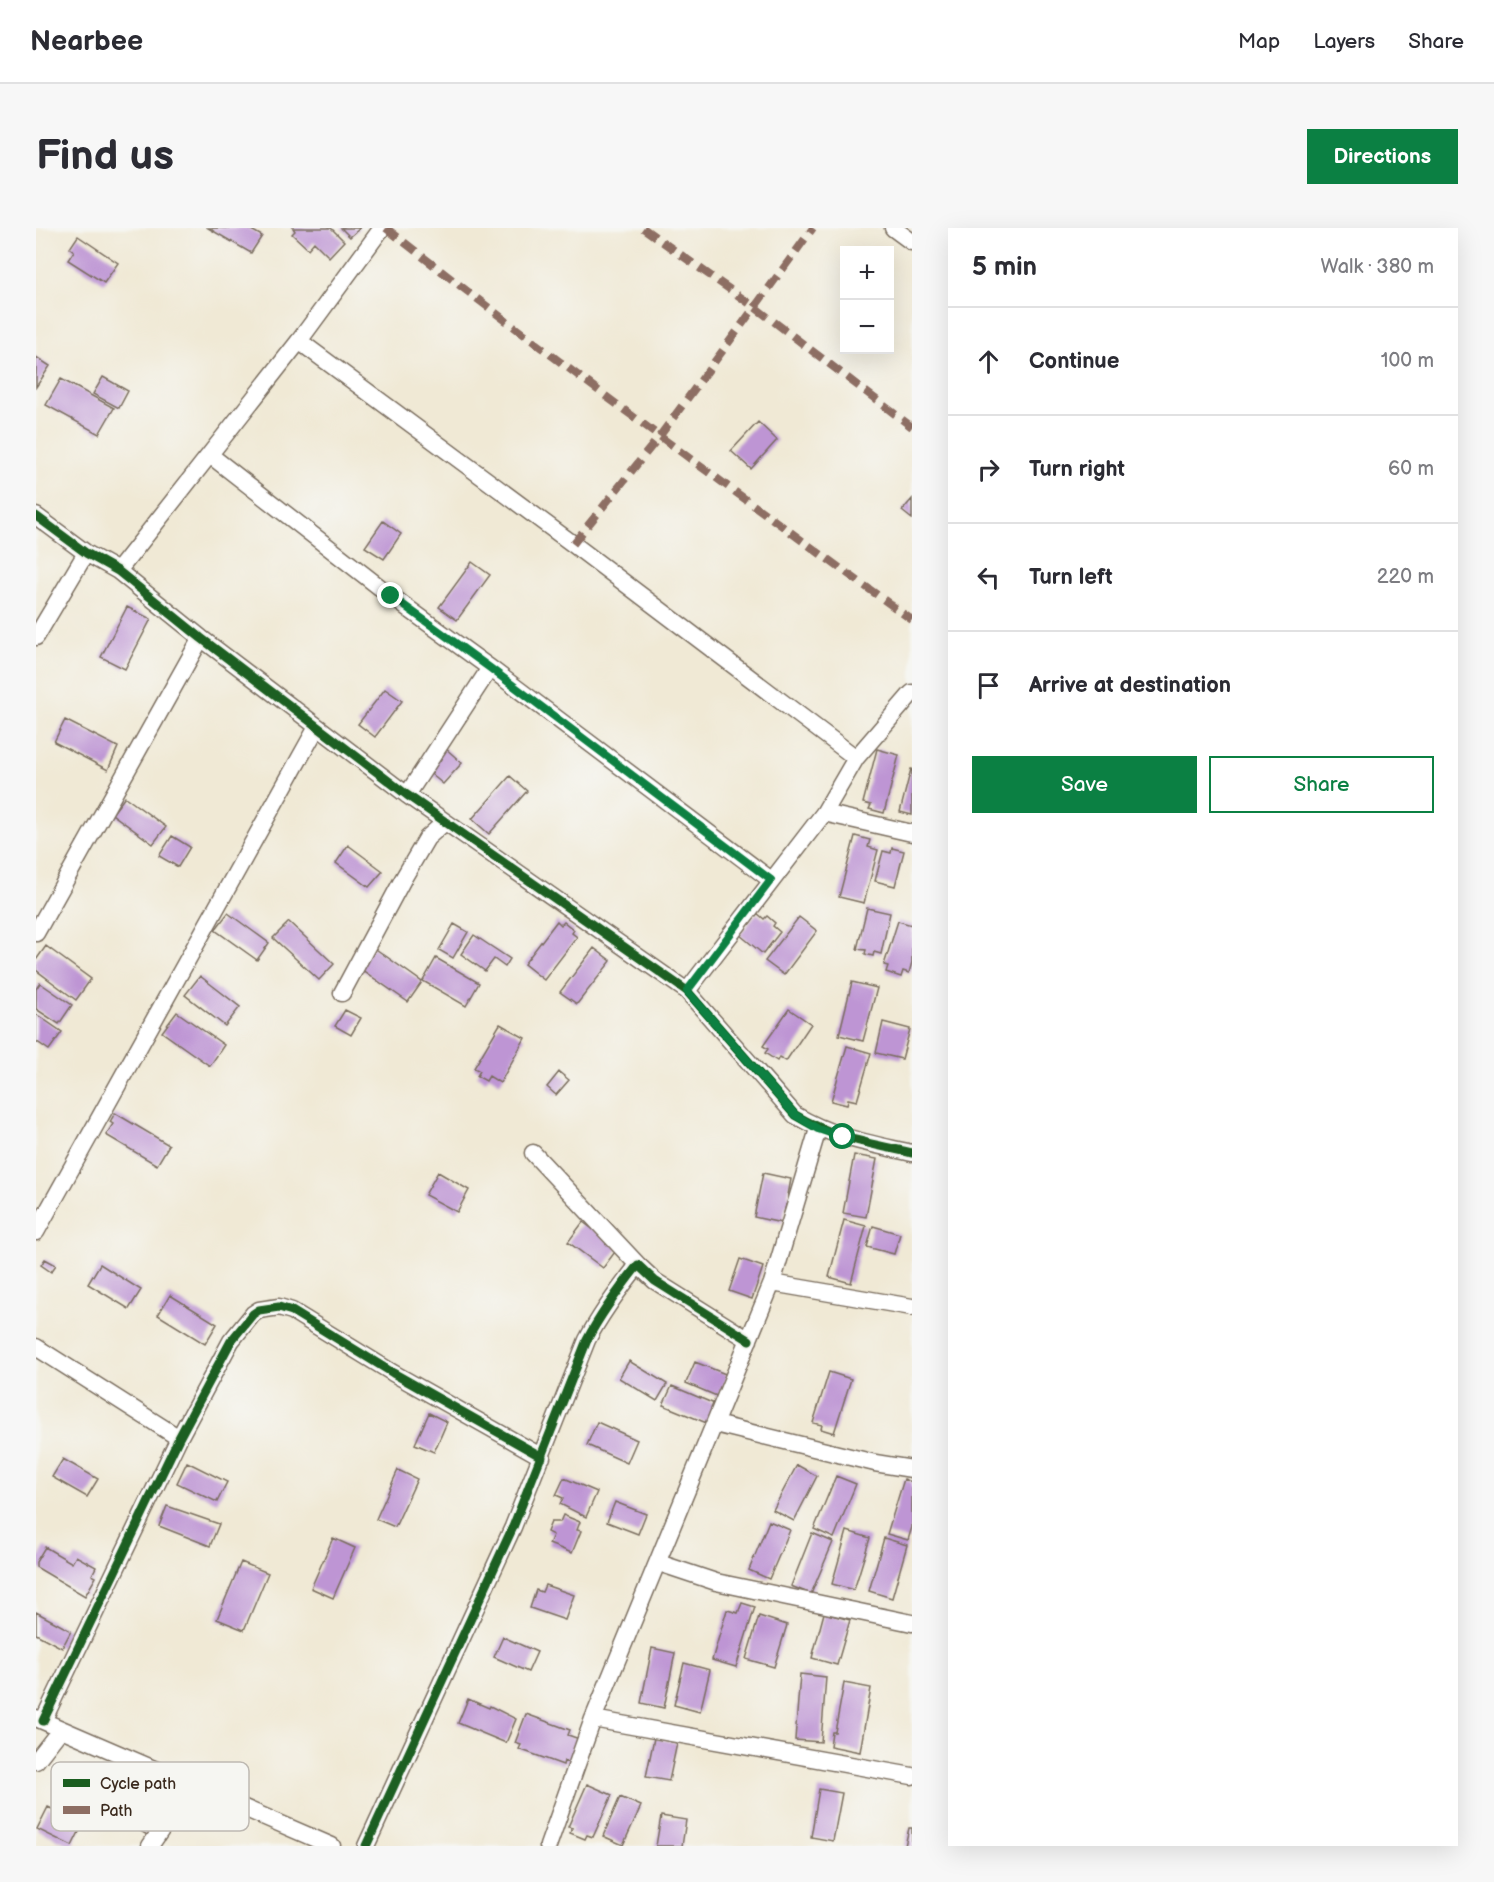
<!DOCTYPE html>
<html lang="en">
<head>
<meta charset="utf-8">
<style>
  :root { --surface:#fff; --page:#f7f7f7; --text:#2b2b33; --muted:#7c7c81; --line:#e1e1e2; --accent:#0b8043 }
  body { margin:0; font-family:"Balsamiq Sans",sans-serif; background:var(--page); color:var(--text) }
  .controls { position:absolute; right:18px; top:18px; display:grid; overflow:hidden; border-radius:0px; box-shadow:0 6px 24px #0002 }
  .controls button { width:54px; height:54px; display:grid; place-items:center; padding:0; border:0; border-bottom:2px solid var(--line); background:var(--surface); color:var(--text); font:30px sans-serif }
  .stop { position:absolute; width:18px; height:18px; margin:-14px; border:4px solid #0b8043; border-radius:50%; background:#fff }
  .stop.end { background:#0b8043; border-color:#fff; box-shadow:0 2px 6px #0008 }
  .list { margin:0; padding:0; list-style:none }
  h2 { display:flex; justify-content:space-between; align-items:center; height:78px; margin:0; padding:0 24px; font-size:26px }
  h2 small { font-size:20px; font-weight:400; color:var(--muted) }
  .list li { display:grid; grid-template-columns:39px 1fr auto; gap:18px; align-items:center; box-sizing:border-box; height:108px; padding:0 24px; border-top:2px solid var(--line) }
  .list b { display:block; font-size:22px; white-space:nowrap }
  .list em { font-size:20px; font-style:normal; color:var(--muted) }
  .actions { display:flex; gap:12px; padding:18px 24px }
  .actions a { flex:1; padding:14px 0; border:2px solid var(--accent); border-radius:0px; text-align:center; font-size:21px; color:var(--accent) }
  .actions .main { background:var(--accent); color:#fff }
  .icon { flex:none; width:33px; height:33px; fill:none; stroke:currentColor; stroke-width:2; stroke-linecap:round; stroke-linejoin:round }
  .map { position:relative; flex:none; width:876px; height:1618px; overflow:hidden; border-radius:0px }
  header { display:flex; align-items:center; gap:36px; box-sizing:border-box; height:84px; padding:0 30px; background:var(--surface); border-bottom:2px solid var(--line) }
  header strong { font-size:28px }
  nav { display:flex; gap:33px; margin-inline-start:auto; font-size:21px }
  .intro { display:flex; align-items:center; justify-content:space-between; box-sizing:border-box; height:144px; padding:0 36px }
  h1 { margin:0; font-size:42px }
  .button { padding:15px 27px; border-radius:0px; background:var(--accent); color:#fff; font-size:21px; font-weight:700 }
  main { display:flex; gap:36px; padding:0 36px }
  aside { flex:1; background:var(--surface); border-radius:0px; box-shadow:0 6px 24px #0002 }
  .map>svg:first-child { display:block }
  .building { fill:#be95d4 }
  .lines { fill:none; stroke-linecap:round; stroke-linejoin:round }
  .street-casing { stroke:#7a6d5e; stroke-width:19 }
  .street { stroke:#fff; stroke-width:16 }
  .quiet { stroke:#8d6e63; stroke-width:8; stroke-dasharray:15 8; stroke-linecap:butt }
  .cycleway-casing { stroke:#f6f6f2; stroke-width:13 }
  .cycleway { stroke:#1b5e20; stroke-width:9 }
  .route { stroke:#0b8043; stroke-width:8 }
  .key { fill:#f6f6f2; stroke:#beb9b2; stroke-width:1.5 }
  .key-label { font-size:16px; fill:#3b2a1e }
</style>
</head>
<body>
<header>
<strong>Nearbee</strong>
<nav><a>Map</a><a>Layers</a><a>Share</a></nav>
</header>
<div class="intro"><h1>Find us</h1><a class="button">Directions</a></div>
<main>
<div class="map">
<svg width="876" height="1618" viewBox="0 0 876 1618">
  <rect width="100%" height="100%" fill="#f6f6f2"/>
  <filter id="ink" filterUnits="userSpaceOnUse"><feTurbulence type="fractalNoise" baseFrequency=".0167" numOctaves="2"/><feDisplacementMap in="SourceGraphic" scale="12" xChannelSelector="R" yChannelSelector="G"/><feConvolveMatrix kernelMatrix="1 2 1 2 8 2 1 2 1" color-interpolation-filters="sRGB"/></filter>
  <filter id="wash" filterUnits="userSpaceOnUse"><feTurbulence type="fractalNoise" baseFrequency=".008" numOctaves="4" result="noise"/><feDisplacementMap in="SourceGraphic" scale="24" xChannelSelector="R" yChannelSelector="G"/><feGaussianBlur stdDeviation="1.35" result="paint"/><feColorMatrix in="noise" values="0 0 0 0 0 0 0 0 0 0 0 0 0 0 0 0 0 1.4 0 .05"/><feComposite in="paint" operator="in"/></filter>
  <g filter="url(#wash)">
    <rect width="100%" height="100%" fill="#f0e9d5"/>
    <g id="blocks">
      <path class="building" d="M 172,0 L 212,0 L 226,8 L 215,25 Z
        M 257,0 L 295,0 L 308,13 L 293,29 L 278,14 L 272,21 L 256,6 L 259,3 Z
        M 305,0 L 324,0 L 314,9 Z
        M 42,8 L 82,35 L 68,55 L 32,32 L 38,23 L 34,20 Z
        M 0,129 L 14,138 L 0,159 Z
        M 67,149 L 92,163 L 83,180 L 57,166 Z
        M 25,151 L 78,180 L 63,206 L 10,177 Z
        M 722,194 L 741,212 L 715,241 L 695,223 Z
        M 876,271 L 876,291 L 866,283 Z
        M 347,293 L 365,306 L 348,331 L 329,319 Z
        M 436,334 L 454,347 L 421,392 L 403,379 Z
        M 91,379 L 115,391 L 89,441 L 65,429 Z
        M 349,461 L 366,473 L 339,509 L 322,496 Z
        M 29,492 L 82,519 L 72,542 L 18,514 Z
        M 408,519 L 426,535 L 407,556 L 389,541 Z
        M 841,521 L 863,527 L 848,585 L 833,581 L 835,577 L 827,575 Z
        M 875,541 L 876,541 L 876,587 L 864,584 Z
        M 474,548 L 491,563 L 453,606 L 436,591 Z
        M 89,569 L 130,599 L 117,616 L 76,586 Z
        M 136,608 L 154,619 L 142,639 L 123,628 Z
        M 819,608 L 834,612 L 832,619 L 842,622 L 828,675 L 803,669 Z
        M 312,617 L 347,643 L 333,659 L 300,635 Z
        M 856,620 L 868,623 L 859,658 L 839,653 L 847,623 L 855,625 Z
        M 831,680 L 854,685 L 845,726 L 838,724 L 837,728 L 829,726 L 830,722 L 821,721 Z
        M 192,685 L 233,715 L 221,732 L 179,702 Z
        M 721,685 L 728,691 L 731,688 L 739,695 L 737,698 L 744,704 L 727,726 L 704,707 Z
        M 763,689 L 781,703 L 748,747 L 729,733 Z
        M 521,693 L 525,697 L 528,694 L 538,702 L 536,705 L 541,709 L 508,752 L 488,736 Z
        M 862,693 L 876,697 L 876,734 L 873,745 L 867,743 L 865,749 L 850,744 L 852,738 L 848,737 Z
        M 253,694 L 298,736 L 283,752 L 237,710 Z
        M 418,696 L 432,704 L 417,730 L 403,722 Z
        M 438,707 L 474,731 L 469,739 L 458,731 L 449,743 L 425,726 Z
        M 10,718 L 55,751 L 40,772 L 0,742 L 0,732 Z
        M 337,719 L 386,754 L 372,774 L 322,739 Z
        M 558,720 L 575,733 L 541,776 L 524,764 Z
        M 400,730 L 443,755 L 430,778 L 387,753 Z
        M 164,748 L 204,779 L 189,798 L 149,767 Z
        M 816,754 L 841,760 L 827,813 L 803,807 Z
        M 4,755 L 36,777 L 23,796 L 0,781 L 0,761 Z
        M 753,781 L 775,796 L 750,833 L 743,829 L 741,833 L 729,825 L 732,821 L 727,818 Z
        M 309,782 L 325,790 L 315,807 L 299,798 Z
        M 141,784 L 188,817 L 174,838 L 126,804 Z
        M 0,786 L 26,804 L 13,822 L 0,813 Z
        M 847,794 L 874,801 L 866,831 L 840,825 Z
        M 464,796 L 489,810 L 464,855 L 453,848 L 450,853 L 441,848 L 444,843 L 438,840 Z
        M 811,818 L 835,825 L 821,873 L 812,871 L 811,877 L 795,873 Z
        M 523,844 L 533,852 L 520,867 L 511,859 Z
        M 79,885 L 133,917 L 121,937 L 70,907 L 77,896 L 74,894 Z
        M 818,927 L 841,931 L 830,989 L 807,985 Z
        M 402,944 L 433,962 L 421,984 L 389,967 Z
        M 727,945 L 755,951 L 752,967 L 757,967 L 755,978 L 750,977 L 746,995 L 718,989 Z
        M 808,992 L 830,998 L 815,1055 L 793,1049 Z
        M 547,994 L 582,1020 L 567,1040 L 532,1014 Z
        M 837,998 L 864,1006 L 858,1026 L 831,1019 Z
        M 9,1031 L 20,1037 L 15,1044 L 5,1037 Z
        M 704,1031 L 727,1039 L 716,1071 L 693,1063 Z
        M 64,1036 L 105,1062 L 93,1081 L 52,1056 Z
        M 134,1067 L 181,1096 L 169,1116 L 122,1087 Z
        M 593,1133 L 631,1156 L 621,1173 L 583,1150 Z
        M 659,1134 L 692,1147 L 683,1169 L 650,1155 Z
        M 793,1144 L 815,1151 L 798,1205 L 785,1201 L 786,1197 L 777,1195 Z
        M 636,1158 L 681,1177 L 673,1196 L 627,1177 Z
        M 393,1185 L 411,1194 L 398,1224 L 379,1216 Z
        M 561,1194 L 601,1212 L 591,1235 L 551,1217 Z
        M 27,1231 L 62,1251 L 51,1269 L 16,1249 Z
        M 151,1234 L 191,1254 L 181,1274 L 141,1255 Z
        M 761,1237 L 781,1248 L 758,1293 L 737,1282 Z
        M 362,1242 L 381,1251 L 359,1299 L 340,1291 Z
        M 800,1248 L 820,1256 L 798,1310 L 778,1301 Z
        M 528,1250 L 561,1264 L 550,1289 L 524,1276 L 527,1270 L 520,1267 Z
        M 868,1251 L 876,1254 L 876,1299 L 872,1312 L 851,1306 Z
        M 579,1274 L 610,1286 L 602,1306 L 571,1294 Z
        M 131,1278 L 183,1296 L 174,1318 L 123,1298 Z
        M 527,1287 L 544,1294 L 541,1302 L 545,1303 L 536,1325 L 513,1316 L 517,1307 L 511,1304 L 515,1294 L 524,1294 Z
        M 733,1293 L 754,1302 L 733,1351 L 713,1342 Z
        M 811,1303 L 834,1310 L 818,1362 L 796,1356 Z
        M 776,1305 L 797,1314 L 775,1366 L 755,1358 Z
        M 297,1310 L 319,1320 L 297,1370 L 275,1360 Z
        M 848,1310 L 871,1317 L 856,1370 L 833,1363 Z
        M 9,1319 L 36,1335 L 40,1328 L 60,1339 L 56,1347 L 60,1349 L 49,1368 L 0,1339 L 0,1334 Z
        M 205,1334 L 232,1345 L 208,1402 L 181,1391 Z
        M 509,1357 L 538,1367 L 529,1392 L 494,1380 L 500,1362 L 506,1364 Z
        M 706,1375 L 719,1379 L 700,1439 L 676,1432 L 691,1382 L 702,1385 Z
        M 0,1384 L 35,1403 L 26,1420 L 0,1406 Z
        M 788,1385 L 814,1392 L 801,1437 L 776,1430 Z
        M 723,1388 L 751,1397 L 738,1439 L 710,1431 Z
        M 467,1409 L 501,1424 L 492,1444 L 458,1429 Z
        M 616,1420 L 639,1425 L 628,1480 L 605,1475 Z
        M 648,1435 L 674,1442 L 664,1484 L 638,1477 Z
        M 764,1446 L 790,1449 L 785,1514 L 759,1512 Z
        M 808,1455 L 835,1460 L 824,1524 L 794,1518 L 796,1504 L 799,1504 Z
        M 432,1471 L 453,1480 L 454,1478 L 480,1491 L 470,1515 L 422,1495 Z
        M 490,1486 L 534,1502 L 532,1507 L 546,1512 L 537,1536 L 528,1533 L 527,1537 L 483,1521 L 485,1517 L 479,1515 Z
        M 618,1510 L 641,1515 L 633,1553 L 610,1549 Z
        M 127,1554 L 145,1565 L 116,1610 L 98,1599 Z
        M 551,1556 L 576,1567 L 557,1609 L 551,1607 L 549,1611 L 534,1605 L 537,1600 L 532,1599 Z
        M 783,1561 L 806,1565 L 797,1613 L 775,1609 Z
        M 584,1569 L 605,1578 L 587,1617 L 567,1608 Z
        M 12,1579 L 47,1596 L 36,1618 L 1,1601 Z
        M 625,1588 L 650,1592 L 646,1618 L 620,1618 Z
        M 873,1600 L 876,1600 L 876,1618 L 869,1618 Z"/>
    </g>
  </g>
  <g filter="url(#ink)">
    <use href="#blocks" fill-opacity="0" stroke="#7a6d5e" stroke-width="1.5"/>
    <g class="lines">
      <g class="street-casing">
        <path id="street" d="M 857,0 L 876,14
          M 263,113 L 537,316 L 820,530
          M 174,227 L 355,368 L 454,440 L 735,652
          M 0,288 L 50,325 L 82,343 L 165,410 L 371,567 L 651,763 L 759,887 C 798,910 832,915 876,925
          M 82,343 L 263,113 L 346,0
          M 0,409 L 50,325
          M 371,567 L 454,440
          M 788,585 L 876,605
          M 0,705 L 165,410
          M 651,763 L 788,585 L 820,530 L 876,465
          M 306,765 L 367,651 L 391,610 L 409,594
          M 497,925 L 602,1037
          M 0,1004 L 281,499
          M 736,1055 L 876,1079
          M 0,1119 L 143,1210
          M 679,1196 L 839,1235 L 876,1241
          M 623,1335 L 680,1354 L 876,1395
          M 0,1490 L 296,1618
          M 557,1491 L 876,1548
          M 7,1493 L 143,1210 L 195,1113 L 217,1086 L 223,1082 L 243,1079 L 256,1083 L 357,1145 L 506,1229
          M 0,1533 L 25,1501
          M 114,1618 L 155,1558
          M 330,1618 L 477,1299 L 551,1112 C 565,1085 583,1061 602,1037 L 619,1053 L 713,1112
          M 512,1618 L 557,1491 L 736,1055 L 782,901"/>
      </g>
      <use href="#street" class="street"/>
      <path class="quiet" d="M 350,0 C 522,135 698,264 876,392
        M 607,0 L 720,80 L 876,199
        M 537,316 L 623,209 L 777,0"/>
      <g class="cycleway-casing">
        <path id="cycleway" d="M 0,288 L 50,325 L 82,343 L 165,410 L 371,567 L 651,763 L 759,887 C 798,910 832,915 876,925
          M 7,1493 L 143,1210 L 195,1113 L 217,1086 L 223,1082 L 243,1079 L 256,1083 L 357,1145 L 506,1229
          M 330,1618 L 477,1299 L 551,1112 C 565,1085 583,1061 602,1037 L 619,1053 L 713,1112"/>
      </g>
      <use href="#cycleway" class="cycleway"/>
    </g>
  </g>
  <g class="lines" filter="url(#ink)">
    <path class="route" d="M 355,368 L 454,440 L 735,652 L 651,763 L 759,887 L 782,901 L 807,909"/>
  </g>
  <rect x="15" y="1534" width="198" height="69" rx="9" class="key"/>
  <rect x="27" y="1551" width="27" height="8" fill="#1b5e20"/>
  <rect x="27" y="1578" width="27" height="8" fill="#8d6e63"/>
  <g class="key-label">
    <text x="64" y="1561">Cycle path</text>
    <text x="64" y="1588">Path</text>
  </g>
</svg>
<div class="controls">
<button>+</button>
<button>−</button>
</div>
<div class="stop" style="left:807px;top:909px"></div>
<div class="stop end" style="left:355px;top:368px"></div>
</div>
<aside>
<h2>5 min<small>Walk · 380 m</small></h2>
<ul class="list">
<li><svg class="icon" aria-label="ahead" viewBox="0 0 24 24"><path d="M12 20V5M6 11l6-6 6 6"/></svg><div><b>Continue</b></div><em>100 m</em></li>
<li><svg class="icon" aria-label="right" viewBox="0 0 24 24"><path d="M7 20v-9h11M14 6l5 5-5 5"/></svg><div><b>Turn right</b></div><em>60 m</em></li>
<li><svg class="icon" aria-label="left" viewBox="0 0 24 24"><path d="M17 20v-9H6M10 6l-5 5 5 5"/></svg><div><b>Turn left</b></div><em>220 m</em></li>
<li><svg class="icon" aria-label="arrive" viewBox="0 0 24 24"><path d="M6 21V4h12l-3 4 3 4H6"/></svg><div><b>Arrive at destination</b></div></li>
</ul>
<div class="actions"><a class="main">Save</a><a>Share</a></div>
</aside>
</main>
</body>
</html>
